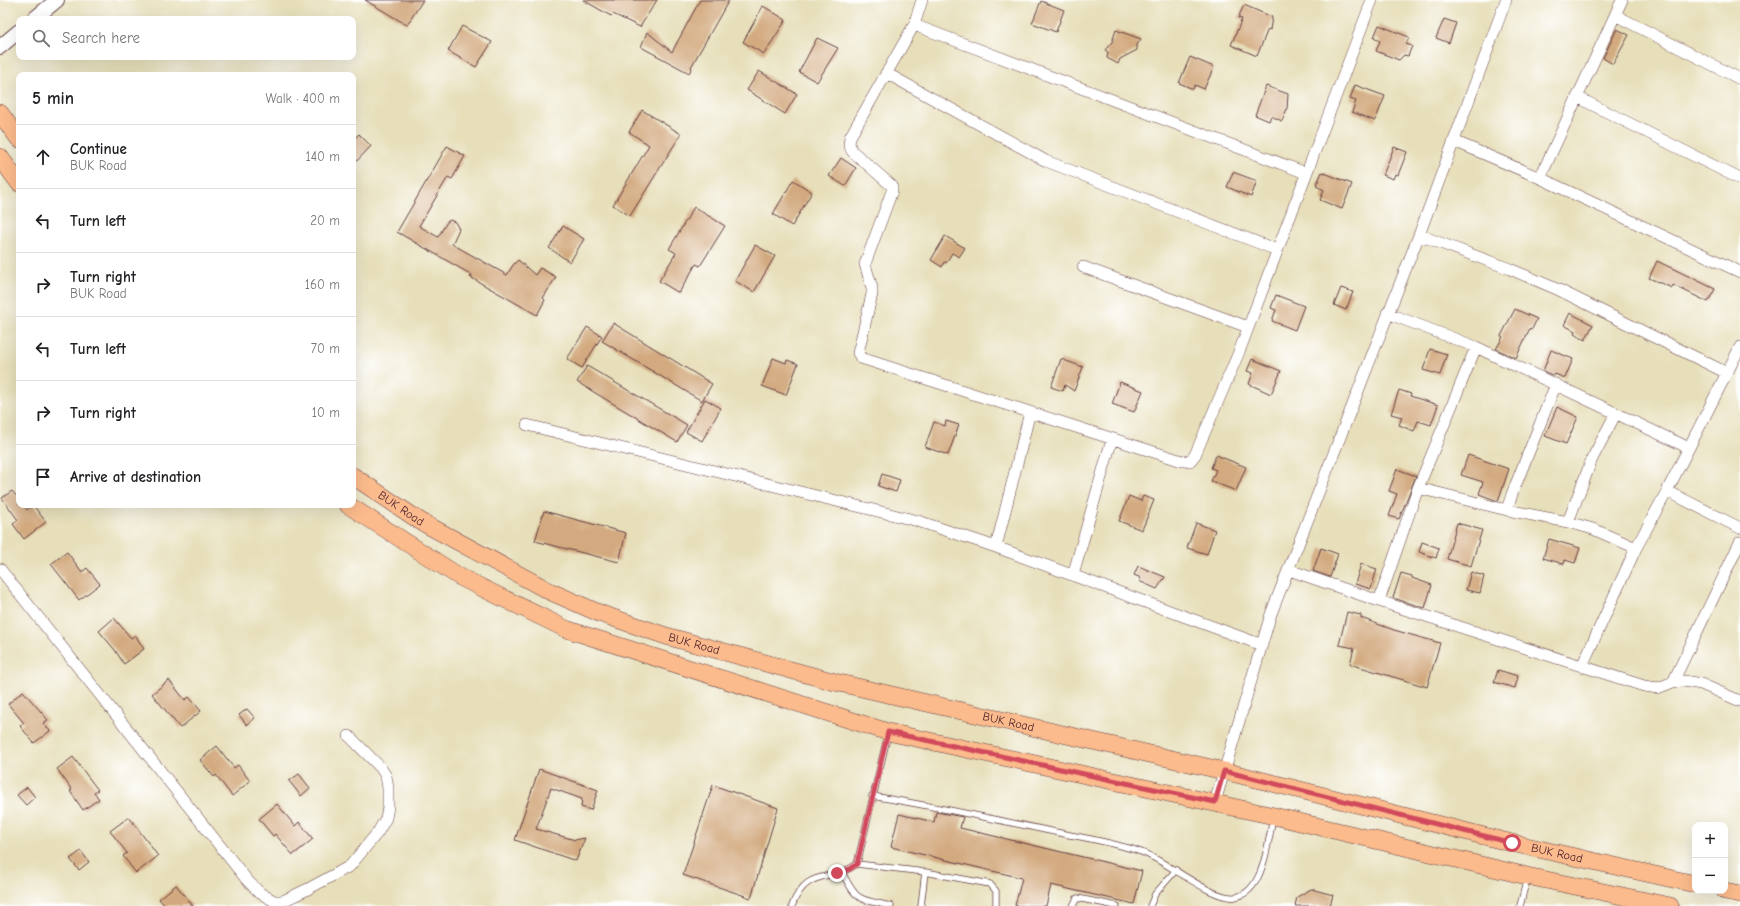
<!DOCTYPE html>
<html lang="en">
<head>
<meta charset="utf-8">
<style>
  :root { --surface:#fff; --page:#f6f6f6; --text:#202124; --muted:#757577; --line:#e0e0e0 }
  body { margin:0; font-family:"Comic Neue",sans-serif; background:var(--page); color:var(--text) }
  .controls { position:absolute; right:12px; bottom:12px; display:grid; overflow:hidden; border-radius:8px; box-shadow:0 4px 16px #0002 }
  .controls button { width:36px; height:36px; display:grid; place-items:center; padding:0; border:0; border-bottom:1px solid var(--line); background:var(--surface); color:var(--text); font:20px sans-serif }
  .stop { position:absolute; width:12px; height:12px; margin:-9px; border:3px solid #d1495b; border-radius:50%; background:#fff }
  .stop.end { background:#d1495b; border-color:#fff; box-shadow:0 1px 4px #0008 }
  .list { margin:0; padding:0; list-style:none }
  h2 { display:flex; justify-content:space-between; align-items:center; height:52px; margin:0; padding:0 16px; font-size:17px }
  h2 small { font-size:13px; font-weight:400; color:var(--muted) }
  .list li { display:grid; grid-template-columns:26px 1fr auto; gap:12px; align-items:center; box-sizing:border-box; height:64px; padding:0 16px; border-top:1px solid var(--line) }
  .list b { display:block; font-size:15px; white-space:nowrap }
  .list p { margin:0; font-size:13px; white-space:nowrap; color:var(--muted) }
  .list em { font-size:13px; font-style:normal; color:var(--muted) }
  .icon { flex:none; width:22px; height:22px; fill:none; stroke:currentColor; stroke-width:2; stroke-linecap:round; stroke-linejoin:round }
  .map { position:relative; flex:none; width:1740px; height:906px; overflow:hidden }
  .search { position:absolute; background:var(--surface); box-shadow:0 4px 16px #0002; left:16px; top:16px; width:340px; height:44px; display:flex; align-items:center; gap:10px; box-sizing:border-box; padding:0 14px; border-radius:8px; color:var(--muted); font-size:15px }
  .panel { position:absolute; background:var(--surface); box-shadow:0 4px 16px #0002; left:16px; top:72px; width:340px; height:436px; border-radius:8px }
  .map>svg:first-child { display:block }
  .building { fill:#d3aa80 }
  .lines { fill:none; stroke-linecap:round; stroke-linejoin:round }
  .service-casing { stroke:#623c40; stroke-width:7 }
  .minor-casing { stroke:#623c40; stroke-width:12 }
  .tertiary-casing { stroke:#623c40; stroke-width:16 }
  .primary-casing { stroke:#623c40; stroke-width:18 }
  .service { stroke:#fff; stroke-width:5.5 }
  .minor { stroke:#fff; stroke-width:11 }
  .tertiary { stroke:#fff; stroke-width:14 }
  .primary { stroke:#fbbb8c; stroke-width:17 }
  .route { stroke:#d1495b; stroke-width:5 }
  .labels { text-anchor:middle; stroke-width:4; stroke-linejoin:round; paint-order:stroke }
  .street-label { font-size:12px; fill:#4a1f2b; stroke:#fff }
</style>
</head>
<body>
<div class="map">
<svg width="1740" height="906" viewBox="0 0 1740 906">
  <rect width="100%" height="100%" fill="#fff"/>
  <filter id="ink" filterUnits="userSpaceOnUse"><feTurbulence type="fractalNoise" baseFrequency=".025" numOctaves="2"/><feDisplacementMap in="SourceGraphic" scale="8" xChannelSelector="R" yChannelSelector="G"/><feConvolveMatrix kernelMatrix="1 2 1 2 8 2 1 2 1" color-interpolation-filters="sRGB"/></filter>
  <filter id="wash" filterUnits="userSpaceOnUse"><feTurbulence type="fractalNoise" baseFrequency=".012" numOctaves="4" result="noise"/><feDisplacementMap in="SourceGraphic" scale="16" xChannelSelector="R" yChannelSelector="G"/><feGaussianBlur stdDeviation="0.9" result="paint"/><feColorMatrix in="noise" values="0 0 0 0 0 0 0 0 0 0 0 0 0 0 0 0 0 1.4 0 .05"/><feComposite in="paint" operator="in"/></filter>
  <g filter="url(#wash)">
    <rect width="100%" height="100%" fill="#e7dfba"/>
    <g id="blocks">
      <path class="building" d="M 365,0 L 423,0 L 407,25 Z
        M 583,0 L 657,0 L 640,27 L 613,14 L 611,16 Z
        M 700,0 L 729,0 L 691,67 L 692,68 L 689,73 L 641,47 L 647,32 L 672,52 Z
        M 1041,1 L 1064,10 L 1056,32 L 1032,23 Z
        M 1244,5 L 1272,17 L 1270,30 L 1268,29 L 1257,56 L 1231,45 L 1242,19 L 1238,18 Z
        M 763,6 L 786,20 L 764,54 L 743,42 Z
        M 1444,19 L 1456,23 L 1449,43 L 1436,38 Z
        M 1379,25 L 1409,37 L 1406,44 L 1412,46 L 1408,56 L 1404,55 L 1399,60 L 1376,51 L 1380,41 L 1374,37 Z
        M 462,26 L 492,42 L 476,67 L 448,51 Z
        M 1617,29 L 1629,35 L 1613,64 L 1603,58 Z
        M 1116,30 L 1141,39 L 1137,45 L 1137,50 L 1120,59 L 1118,64 L 1107,58 L 1108,52 L 1105,50 L 1112,42 Z
        M 817,38 L 838,48 L 817,82 L 799,72 Z
        M 1190,57 L 1214,67 L 1204,89 L 1195,85 L 1193,89 L 1179,83 Z
        M 759,71 L 797,94 L 785,114 L 747,90 Z
        M 1355,85 L 1385,96 L 1375,121 L 1352,112 L 1356,101 L 1350,99 Z
        M 1266,86 L 1288,94 L 1287,109 L 1282,121 L 1271,116 L 1269,121 L 1255,115 Z
        M 642,110 L 681,134 L 630,216 L 613,205 L 649,145 L 629,132 Z
        M 359,134 L 371,146 L 353,165 L 353,140 Z
        M 447,146 L 465,156 L 452,179 L 448,177 L 419,226 L 438,237 L 447,222 L 450,220 L 455,222 L 459,229 L 452,244 L 507,275 L 513,265 L 518,260 L 535,275 L 540,268 L 556,277 L 543,298 L 545,300 L 537,315 L 470,277 L 472,275 L 397,232 Z
        M 1394,147 L 1407,152 L 1398,175 L 1395,174 L 1393,179 L 1383,175 Z
        M 841,158 L 856,168 L 845,186 L 829,176 Z
        M 1233,172 L 1257,181 L 1251,197 L 1227,187 Z
        M 1322,172 L 1352,184 L 1342,209 L 1320,200 L 1324,190 L 1316,186 Z
        M 793,180 L 812,192 L 792,226 L 773,214 Z
        M 694,207 L 725,226 L 700,266 L 696,264 L 679,293 L 659,281 L 676,253 L 669,249 Z
        M 563,226 L 584,239 L 570,262 L 549,248 Z
        M 945,236 L 965,248 L 959,257 L 952,253 L 946,263 L 944,262 L 942,267 L 931,260 Z
        M 755,245 L 775,256 L 754,292 L 735,281 Z
        M 1657,261 L 1715,289 L 1708,302 L 1673,285 L 1672,288 L 1649,278 Z
        M 1341,288 L 1353,292 L 1346,310 L 1334,305 Z
        M 1276,295 L 1304,306 L 1295,330 L 1272,321 L 1276,310 L 1271,308 Z
        M 1515,309 L 1537,319 L 1532,329 L 1530,328 L 1516,358 L 1496,349 L 1503,337 L 1501,336 Z
        M 1570,313 L 1593,325 L 1585,340 L 1574,334 L 1575,331 L 1564,325 Z
        M 613,323 L 712,384 L 702,401 L 602,341 Z
        M 587,327 L 602,336 L 582,368 L 567,359 Z
        M 1430,349 L 1447,354 L 1440,375 L 1423,370 Z
        M 1551,350 L 1573,359 L 1565,378 L 1555,374 L 1554,376 L 1543,371 Z
        M 773,358 L 786,363 L 787,360 L 798,364 L 786,395 L 762,386 Z
        M 1061,359 L 1083,367 L 1074,391 L 1065,385 L 1063,391 L 1051,387 Z
        M 1252,359 L 1281,371 L 1271,394 L 1249,384 L 1253,373 L 1247,371 Z
        M 587,366 L 687,425 L 677,442 L 577,382 Z
        M 1120,382 L 1143,391 L 1134,412 L 1112,404 Z
        M 1399,390 L 1411,394 L 1410,396 L 1438,405 L 1431,425 L 1418,421 L 1414,431 L 1399,425 L 1402,417 L 1391,414 Z
        M 705,399 L 721,408 L 702,441 L 686,432 Z
        M 1557,407 L 1578,417 L 1566,444 L 1545,436 Z
        M 946,421 L 959,425 L 948,455 L 925,447 L 934,422 L 945,426 Z
        M 1216,455 L 1246,467 L 1236,491 L 1211,481 L 1216,470 L 1211,468 Z
        M 1468,455 L 1509,469 L 1498,501 L 1479,494 L 1483,482 L 1461,475 Z
        M 1397,469 L 1416,476 L 1399,519 L 1389,516 L 1397,494 L 1389,491 Z
        M 882,474 L 900,480 L 896,492 L 878,486 Z
        M 12,491 L 19,499 L 19,505 L 23,505 L 27,510 L 33,505 L 46,522 L 24,539 L 13,524 L 18,520 L 2,498 Z
        M 1129,496 L 1141,501 L 1143,496 L 1154,500 L 1142,530 L 1119,521 Z
        M 544,511 L 626,533 L 619,562 L 535,541 Z
        M 1196,523 L 1215,530 L 1207,554 L 1187,548 Z
        M 1457,523 L 1482,530 L 1471,566 L 1447,559 Z
        M 1549,539 L 1580,548 L 1575,563 L 1565,560 L 1564,564 L 1543,558 Z
        M 1422,542 L 1439,548 L 1436,558 L 1419,552 Z
        M 1321,548 L 1338,554 L 1330,577 L 1313,571 Z
        M 67,552 L 82,572 L 87,568 L 100,584 L 79,600 L 51,564 Z
        M 1361,564 L 1377,569 L 1371,589 L 1355,584 Z
        M 1138,566 L 1165,577 L 1157,589 L 1139,581 L 1141,578 L 1134,575 Z
        M 1471,572 L 1484,576 L 1480,593 L 1466,590 Z
        M 1401,573 L 1412,576 L 1412,578 L 1432,585 L 1425,608 L 1393,598 Z
        M 1347,612 L 1361,615 L 1361,618 L 1394,630 L 1440,643 L 1427,687 L 1350,664 L 1354,648 L 1339,645 Z
        M 114,618 L 131,638 L 135,635 L 144,649 L 124,664 L 115,650 L 99,631 Z
        M 1498,670 L 1518,676 L 1515,688 L 1494,682 Z
        M 169,680 L 185,700 L 189,697 L 201,711 L 180,728 L 152,694 Z
        M 23,691 L 48,720 L 43,723 L 50,731 L 34,743 L 20,726 L 24,723 L 8,704 Z
        M 247,709 L 255,718 L 247,725 L 239,715 Z
        M 217,746 L 234,768 L 238,765 L 250,781 L 232,796 L 216,775 L 214,777 L 200,760 Z
        M 73,757 L 98,790 L 94,792 L 99,799 L 83,810 L 70,791 L 72,790 L 57,769 Z
        M 539,769 L 598,790 L 591,810 L 581,807 L 582,799 L 551,788 L 536,829 L 575,840 L 585,838 L 576,861 L 515,840 Z
        M 299,774 L 310,788 L 301,796 L 289,781 Z
        M 713,785 L 778,808 L 751,898 L 683,875 Z
        M 27,787 L 35,797 L 26,805 L 17,795 Z
        M 277,804 L 295,826 L 299,822 L 313,839 L 293,855 L 275,834 L 273,836 L 259,819 Z
        M 936,812 L 963,817 L 960,828 L 1142,871 L 1134,904 L 1051,885 L 1046,906 L 1015,906 L 1022,878 L 891,847 L 899,814 L 934,822 Z
        M 129,817 L 158,856 L 136,873 L 123,856 L 127,853 L 110,831 Z
        M 81,851 L 89,862 L 79,870 L 70,859 Z
        M 176,885 L 193,906 L 165,906 L 159,899 Z
        M 1311,889 L 1333,895 L 1330,906 L 1295,906 L 1297,897 Z"/>
    </g>
  </g>
  <g filter="url(#ink)">
    <use href="#blocks" fill-opacity="0" stroke="#623c40" stroke-width="1"/>
    <g class="lines">
      <g class="service-casing">
        <path id="service" d="M 872,796 C 934,806 994,819 1055,832 C 1084,838 1113,842 1141,852 C 1166,860 1211,900 1235,897 C 1264,893 1268,841 1273,818
          M 857,864 L 925,872 L 990,884 L 996,891 L 996,906
          M 842,872 C 857,902 859,899 891,906
          M 792,906 C 807,866 831,883 857,864 L 888,734
          M 921,906 L 925,872
          M 1073,906 L 1077,898 L 1117,906
          M 1150,906 L 1155,894 L 1176,870
          M 1520,906 L 1527,878"/>
      </g>
      <g class="minor-casing">
        <path id="minor" d="M 922,0 L 914,25 L 850,137 L 849,144 L 852,151 L 892,186 L 892,191 L 865,264 L 872,288 L 872,294 L 858,353 L 861,358 L 1182,461 L 1190,461 L 1195,455 L 1239,352 L 1372,0
          M 1615,15 L 1740,79
          M 914,25 L 1306,173
          M 886,73 L 1046,161 L 1277,250
          M 1577,97 L 1740,179
          M 1454,141 L 1540,178 L 1740,272
          M 1540,178 L 1622,0
          M 1419,235 L 1510,269 L 1559,290 L 1727,373
          M 1083,267 L 1248,327
          M 1387,313 L 1476,347 L 1689,448
          M 527,425 L 918,521 L 996,547 L 1262,645
          M 1418,488 L 1507,510 L 1568,522 L 1593,529 L 1636,548
          M 1667,491 L 1740,528
          M 1507,510 L 1512,494 L 1556,384
          M 1568,522 L 1592,459 L 1616,413
          M 996,547 L 1030,412
          M 0,569 L 247,880 L 260,893 L 274,901 L 283,901 L 308,889 L 350,866 L 378,832 L 386,818 L 388,807 L 388,788 L 386,776 L 380,767 L 349,736
          M 1289,570 L 1379,601 L 1644,686 L 1658,688 L 1673,682 L 1684,681 L 1701,684 L 1740,701
          M 1073,575 L 1112,439
          M 1379,601 L 1418,488 L 1476,347
          M 1582,666 L 1636,548 L 1667,491 L 1740,347
          M 1673,682 L 1740,542
          M 1215,802 L 1271,614 L 1419,235 L 1506,0"/>
      </g>
      <g class="tertiary-casing">
        <path id="tertiary" d="M 34,19 L 57,0
          M 0,47 L 19,31"/>
      </g>
      <g class="primary-casing">
        <g id="primary">
          <path d="M 0,113 L 19,139"/>
          <path d="M 0,157 L 19,183"/>
          <path id="s1" d="M 353,476 L 420,521 L 549,591 L 599,613 L 666,636 L 835,682 L 1224,771 L 1512,843 L 1695,884"/>
          <path d="M 348,505 L 460,577 L 566,629 L 888,732 L 1274,816 L 1527,876 L 1670,906"/>
          <path d="M 1725,891 L 1740,894"/>
        </g>
      </g>
      <use href="#service" class="service"/>
      <use href="#minor" class="minor"/>
      <use href="#tertiary" class="tertiary"/>
      <use href="#primary" class="primary"/>
    </g>
  </g>
  <g class="lines" filter="url(#ink)">
    <path class="route" d="M 837,873 L 850,869 L 857,864 L 888,732 L 1215,802 L 1224,771 L 1512,843"/>
  </g>
  <g class="labels">
    <g class="street-label">
      <text dy="4" stroke="none"><textPath href="#s1" startOffset="58">BUK Road</textPath></text>
      <text dy="4" stroke="none"><textPath href="#s1" startOffset="382">BUK Road</textPath></text>
      <text dy="4" stroke="none"><textPath href="#s1" startOffset="706">BUK Road</textPath></text>
      <text dy="4" stroke="none"><textPath href="#s1" startOffset="1270">BUK Road</textPath></text>
    </g>
  </g>
</svg>
<div class="controls">
<button>+</button>
<button>−</button>
</div>
<div class="stop" style="left:1512px;top:843px"></div>
<div class="stop end" style="left:837px;top:873px"></div>
<div class="search"><svg class="icon" aria-label="search" viewBox="0 0 24 24"><circle cx="10" cy="10" r="6"/><path d="M15 15l6 6"/></svg>Search here</div>
<section class="panel">
<h2>5 min<small>Walk · 400 m</small></h2>
<ul class="list">
<li><svg class="icon" aria-label="ahead" viewBox="0 0 24 24"><path d="M12 20V5M6 11l6-6 6 6"/></svg><div><b>Continue</b><p>BUK Road</p></div><em>140 m</em></li>
<li><svg class="icon" aria-label="left" viewBox="0 0 24 24"><path d="M17 20v-9H6M10 6l-5 5 5 5"/></svg><div><b>Turn left</b></div><em>20 m</em></li>
<li><svg class="icon" aria-label="right" viewBox="0 0 24 24"><path d="M7 20v-9h11M14 6l5 5-5 5"/></svg><div><b>Turn right</b><p>BUK Road</p></div><em>160 m</em></li>
<li><svg class="icon" aria-label="left" viewBox="0 0 24 24"><path d="M17 20v-9H6M10 6l-5 5 5 5"/></svg><div><b>Turn left</b></div><em>70 m</em></li>
<li><svg class="icon" aria-label="right" viewBox="0 0 24 24"><path d="M7 20v-9h11M14 6l5 5-5 5"/></svg><div><b>Turn right</b></div><em>10 m</em></li>
<li><svg class="icon" aria-label="arrive" viewBox="0 0 24 24"><path d="M6 21V4h12l-3 4 3 4H6"/></svg><div><b>Arrive at destination</b></div></li>
</ul>
</section>
</div>
</body>
</html>
